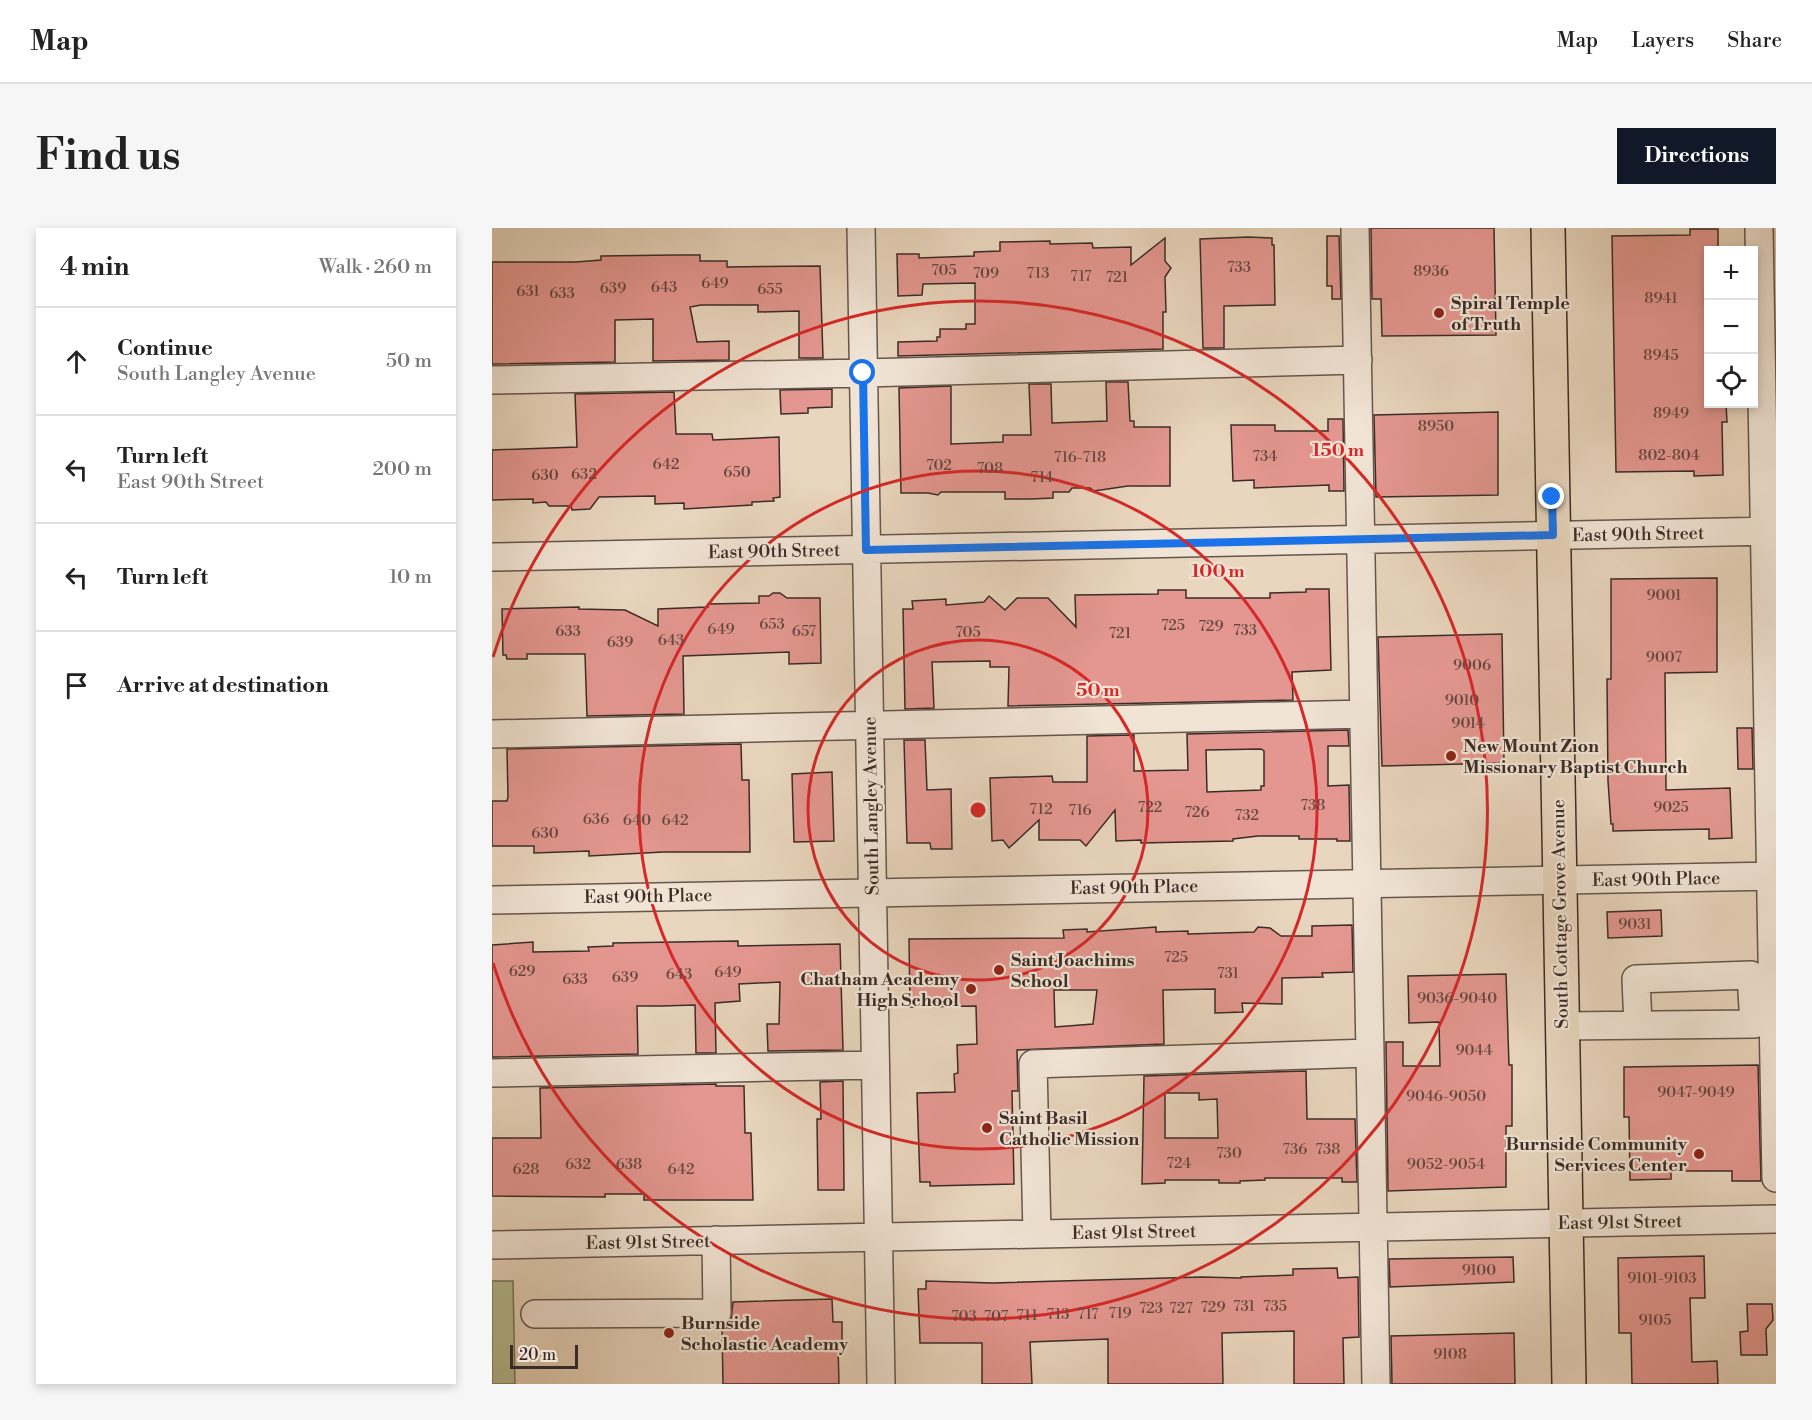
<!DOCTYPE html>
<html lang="en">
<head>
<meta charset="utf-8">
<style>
  :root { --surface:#fff; --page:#f6f6f6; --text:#222; --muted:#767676; --line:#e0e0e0; --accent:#111827 }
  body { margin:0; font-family:"Libre Bodoni",serif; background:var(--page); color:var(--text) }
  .controls { position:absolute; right:18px; top:18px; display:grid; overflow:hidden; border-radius:0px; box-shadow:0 3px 9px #0003 }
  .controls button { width:54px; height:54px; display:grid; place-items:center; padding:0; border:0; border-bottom:2px solid var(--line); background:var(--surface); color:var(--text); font:30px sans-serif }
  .scale { position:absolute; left:18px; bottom:15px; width:68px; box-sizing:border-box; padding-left:6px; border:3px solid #3b2c27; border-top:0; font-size:16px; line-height:21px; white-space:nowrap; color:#3b2c27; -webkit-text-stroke:4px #f1e4d5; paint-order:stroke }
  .stop { position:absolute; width:18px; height:18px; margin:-14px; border:4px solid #1a73e8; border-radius:50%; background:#fff }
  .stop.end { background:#1a73e8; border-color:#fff; box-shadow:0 2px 6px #0008 }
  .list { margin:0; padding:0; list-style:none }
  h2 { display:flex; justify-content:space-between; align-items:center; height:78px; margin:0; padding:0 24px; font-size:26px }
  h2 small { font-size:20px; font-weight:400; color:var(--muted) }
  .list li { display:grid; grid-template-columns:39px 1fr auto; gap:18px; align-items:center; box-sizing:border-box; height:108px; padding:0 24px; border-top:2px solid var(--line) }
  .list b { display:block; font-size:22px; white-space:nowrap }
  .list p { margin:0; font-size:20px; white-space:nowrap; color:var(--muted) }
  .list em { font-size:20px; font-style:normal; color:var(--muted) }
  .icon { flex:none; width:33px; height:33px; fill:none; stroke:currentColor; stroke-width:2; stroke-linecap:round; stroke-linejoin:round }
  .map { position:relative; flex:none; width:1284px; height:1156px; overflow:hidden; border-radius:0px }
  header { display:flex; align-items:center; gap:36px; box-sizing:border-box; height:84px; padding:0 30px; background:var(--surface); border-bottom:2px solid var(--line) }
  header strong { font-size:28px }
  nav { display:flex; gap:33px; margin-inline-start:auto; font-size:21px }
  .intro { display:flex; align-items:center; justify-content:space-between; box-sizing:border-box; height:144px; padding:0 36px }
  h1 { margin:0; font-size:42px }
  .button { padding:15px 27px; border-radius:0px; background:var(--accent); color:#fff; font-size:21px; font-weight:700 }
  main { display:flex; gap:36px; padding:0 36px }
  aside { flex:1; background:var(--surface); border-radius:0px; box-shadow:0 3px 9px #0003 }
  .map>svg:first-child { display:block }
  .green { fill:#b5be92; stroke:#78755c; stroke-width:1.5 }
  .building { fill:#e49790; stroke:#3b2c27; stroke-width:1.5; fill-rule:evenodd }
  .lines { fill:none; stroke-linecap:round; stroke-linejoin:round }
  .minor-casing { stroke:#66564d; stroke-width:30 }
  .major-casing { stroke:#3b2c27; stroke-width:36 }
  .minor { stroke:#f1e4d5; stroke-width:27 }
  .major { stroke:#e9d6be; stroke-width:33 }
  .route { stroke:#1a73e8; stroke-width:8 }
  .ring { fill:none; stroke:#d62828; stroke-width:3 }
  .poi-dot { fill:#8f2418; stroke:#f1e4d5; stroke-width:2 }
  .labels { text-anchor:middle; stroke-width:4.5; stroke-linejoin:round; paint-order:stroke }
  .number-label { font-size:15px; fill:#654741 }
  .poi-label { font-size:18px; font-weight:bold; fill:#3b2c27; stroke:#f1e4d5; text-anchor:start }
  .street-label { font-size:18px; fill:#3b2c27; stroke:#f1e4d5 }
  .centre { fill:#d62828; stroke:#f1e4d5; stroke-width:3 }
  .ring-label { font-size:18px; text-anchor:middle; font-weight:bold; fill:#d62828; stroke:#f1e4d5; stroke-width:4.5; stroke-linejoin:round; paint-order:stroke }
</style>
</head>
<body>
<header>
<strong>Map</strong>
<nav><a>Map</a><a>Layers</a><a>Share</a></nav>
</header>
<div class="intro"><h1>Find us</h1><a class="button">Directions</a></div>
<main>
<aside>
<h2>4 min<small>Walk · 260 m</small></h2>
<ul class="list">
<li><svg class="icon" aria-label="ahead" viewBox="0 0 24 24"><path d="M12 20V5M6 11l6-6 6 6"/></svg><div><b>Continue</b><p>South Langley Avenue</p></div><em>50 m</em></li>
<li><svg class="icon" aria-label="left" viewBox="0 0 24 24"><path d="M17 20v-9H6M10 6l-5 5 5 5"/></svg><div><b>Turn left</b><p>East 90th Street</p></div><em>200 m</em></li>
<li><svg class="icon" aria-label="left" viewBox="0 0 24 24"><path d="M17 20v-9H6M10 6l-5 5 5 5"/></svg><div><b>Turn left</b></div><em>10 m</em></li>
<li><svg class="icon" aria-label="arrive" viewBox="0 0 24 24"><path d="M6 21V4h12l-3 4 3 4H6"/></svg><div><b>Arrive at destination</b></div></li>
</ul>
</aside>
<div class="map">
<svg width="1284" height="1156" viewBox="0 0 1284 1156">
  <rect width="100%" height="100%" fill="#e9d6be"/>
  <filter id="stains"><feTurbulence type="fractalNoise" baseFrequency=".00333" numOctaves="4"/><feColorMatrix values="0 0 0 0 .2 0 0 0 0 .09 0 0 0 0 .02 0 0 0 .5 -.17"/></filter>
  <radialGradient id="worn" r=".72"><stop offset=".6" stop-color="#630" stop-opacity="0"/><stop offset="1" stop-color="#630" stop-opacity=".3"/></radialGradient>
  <path class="green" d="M 0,1053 L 21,1053 L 23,1156 L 0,1156 Z"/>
  <path class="building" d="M 879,0 L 1002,0 L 1004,107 L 890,108 L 889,71 L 880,71 Z
    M 1198,1 L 1226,1 L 1226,22 L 1216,22 L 1216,176 L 1234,176 L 1235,194 L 1230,194 L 1231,247 L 1202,248 L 1202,243 L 1124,244 L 1120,8 L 1198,7 Z
    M 835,8 L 847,8 L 849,71 L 840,71 L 840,58 L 835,58 Z
    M 756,9 L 780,10 L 780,17 L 782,17 L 783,77 L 732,78 L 732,120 L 711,120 L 708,11 Z
    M 673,10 L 673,33 L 679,40 L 673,49 L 674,84 L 671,84 L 671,121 L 406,128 L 406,114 L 445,113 L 445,109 L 448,109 L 448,101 L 474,101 L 474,96 L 483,96 L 483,55 L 431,56 L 430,67 L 406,68 L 405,26 L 427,26 L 427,30 L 482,28 L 482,24 L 508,23 L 508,14 L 558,13 L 558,16 L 600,15 L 601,20 L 639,19 L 639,37 Z
    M 183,27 L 208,27 L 208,33 L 235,33 L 235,39 L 328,38 L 331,130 L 307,130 L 307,83 L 266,84 L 266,77 L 209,77 L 198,79 L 205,114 L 237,113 L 237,132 L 161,133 L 161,91 L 123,92 L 123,134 L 0,136 L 0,34 L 84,34 L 109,32 L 109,28 Z
    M 614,154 L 636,154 L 638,193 L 642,193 L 642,199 L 678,199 L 678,258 L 636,258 L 602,263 L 598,260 L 580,260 L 577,264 L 561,264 L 561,270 L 539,271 L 513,271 L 513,264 L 449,264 L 446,267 L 436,265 L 409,265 L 407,160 L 459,158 L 459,216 L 511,214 L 511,207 L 539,207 L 537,156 L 559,156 L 560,195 L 615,193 Z
    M 340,161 L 340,179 L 316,180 L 316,185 L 289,186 L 288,162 Z
    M 182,164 L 184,206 L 220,206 L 221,212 L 287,209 L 288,269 L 281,270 L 282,273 L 260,274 L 260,277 L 192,281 L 192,275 L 163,276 L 163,268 L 107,269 L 98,281 L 80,282 L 79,278 L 57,278 L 54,274 L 41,275 L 41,271 L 0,272 L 0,222 L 85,219 L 83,166 Z
    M 1006,184 L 1006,267 L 884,269 L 882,187 Z
    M 836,191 L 851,191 L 852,263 L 837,263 L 837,257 L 762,260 L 762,252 L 741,253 L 739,197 L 783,197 L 783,203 L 836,203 Z
    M 1225,350 L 1225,444 L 1173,445 L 1174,562 L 1238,560 L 1240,610 L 1217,611 L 1217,601 L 1121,603 L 1121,596 L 1119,596 L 1116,553 L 1115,451 L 1119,451 L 1119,351 Z
    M 814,361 L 837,361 L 839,442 L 800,444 L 801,472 L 516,478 L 517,439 L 498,439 L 498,433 L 440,434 L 442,480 L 413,481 L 411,381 L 421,381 L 420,373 L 454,371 L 454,377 L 492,374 L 497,368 L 513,382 L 525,370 L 556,370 L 584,399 L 583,367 L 666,366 L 666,362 L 694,362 L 694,370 L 778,370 L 778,365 L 814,364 Z
    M 281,365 L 288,365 L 295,370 L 328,370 L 329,435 L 297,436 L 297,424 L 191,428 L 192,486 L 95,488 L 93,426 L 35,426 L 35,431 L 15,431 L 14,427 L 11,427 L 10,381 L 87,379 L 87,381 L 133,382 L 166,398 L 166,381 L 216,379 L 216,376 L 267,375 L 267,368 L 277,368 Z
    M 1010,406 L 1012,535 L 890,538 L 886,409 Z
    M 1245,500 L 1260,500 L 1261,541 L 1246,541 Z
    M 856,502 L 857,518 L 836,518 L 836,558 L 857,557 L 858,613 L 845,613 L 845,611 L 807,611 L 807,608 L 766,608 L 741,611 L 741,613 L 649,615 L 649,612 L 624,613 L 623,582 L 594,618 L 588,612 L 547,612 L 547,592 L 517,620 L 511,612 L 500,613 L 498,550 L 560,548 L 561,554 L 595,554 L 595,508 L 642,507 L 642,543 L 696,542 L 695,506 ZM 769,521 L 772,523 L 772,558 L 769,558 L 769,562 L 715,564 L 714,522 Z
    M 412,512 L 433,512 L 435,562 L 459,561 L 460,621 L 439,621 L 438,615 L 415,615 Z
    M 249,516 L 250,552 L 257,552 L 258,624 L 171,624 L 97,628 L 97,623 L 42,625 L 42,618 L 0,618 L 0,573 L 15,573 L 16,569 L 15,521 Z
    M 340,544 L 342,613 L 302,614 L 300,546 Z
    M 1169,682 L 1170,708 L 1116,710 L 1115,684 Z
    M 860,697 L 861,744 L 830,745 L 831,749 L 790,750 L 790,776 L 750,775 L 751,784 L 723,785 L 723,761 L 671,762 L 672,816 L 525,822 L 526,863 L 520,863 L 522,956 L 438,958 L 438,954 L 428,954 L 425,865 L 463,864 L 462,846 L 466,845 L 465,817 L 485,816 L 484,778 L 418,779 L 417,711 L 572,710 L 571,702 L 595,701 L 595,704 L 664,699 L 664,704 L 696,703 L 696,706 L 762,704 L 766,699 L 778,700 L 789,708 L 820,708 L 820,698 ZM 562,762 L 605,762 L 601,796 L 563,799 Z
    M 246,713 L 246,718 L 348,716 L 351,822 L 276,823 L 275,796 L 287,796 L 288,754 L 247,756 L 248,773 L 223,775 L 224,825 L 204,825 L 203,777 L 170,778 L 145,778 L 146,826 L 0,829 L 0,717 L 41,714 L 41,724 L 97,723 L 96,719 L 121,718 L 121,715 Z
    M 1014,746 L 1017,837 L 1020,837 L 1020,898 L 1014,898 L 1014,959 L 896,963 L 894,814 L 911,814 L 911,838 L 948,838 L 947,794 L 917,795 L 916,748 Z
    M 1266,837 L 1269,953 L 1240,953 L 1240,943 L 1179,943 L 1179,951 L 1138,952 L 1137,889 L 1132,889 L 1132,839 Z
    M 814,843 L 815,891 L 863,891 L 865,954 L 850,954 L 850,950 L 773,950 L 773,952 L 748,953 L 748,955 L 727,955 L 727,952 L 673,952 L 673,955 L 650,956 L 652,848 ZM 673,865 L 707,865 L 707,872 L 725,871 L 726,910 L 673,910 Z
    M 351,853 L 352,962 L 326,962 L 325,891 L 329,891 L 328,854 Z
    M 224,856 L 224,858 L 252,858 L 253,905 L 259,905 L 261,972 L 152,972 L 152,966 L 113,966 L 113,969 L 0,968 L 0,910 L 49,910 L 48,860 Z
    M 1212,1028 L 1213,1070 L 1198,1070 L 1200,1134 L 1225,1133 L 1226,1156 L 1140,1156 L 1139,1105 L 1127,1105 L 1126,1030 Z
    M 1021,1029 L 1022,1054 L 898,1059 L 897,1031 Z
    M 845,1040 L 846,1050 L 866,1049 L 867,1109 L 851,1110 L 852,1156 L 802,1156 L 802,1103 L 730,1105 L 731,1156 L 616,1156 L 616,1111 L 538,1114 L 540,1156 L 490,1156 L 490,1115 L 428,1115 L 426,1061 L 434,1061 L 434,1053 L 501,1055 L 710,1049 L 749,1050 L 749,1049 L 801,1047 L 801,1041 Z
    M 340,1071 L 341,1094 L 350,1094 L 350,1116 L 346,1116 L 347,1156 L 231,1156 L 230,1100 L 239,1092 L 241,1074 Z
    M 1255,1076 L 1280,1076 L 1281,1092 L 1274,1101 L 1275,1127 L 1249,1127 L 1248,1104 L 1256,1103 Z
    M 1022,1105 L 1023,1156 L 900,1156 L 899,1108 Z"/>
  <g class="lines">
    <g class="minor-casing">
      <path id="minor" d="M 369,0 L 389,1156
        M 863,0 L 884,1156
        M 1267,0 L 1284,950
        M 0,152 L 371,145 L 866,132
        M 0,329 L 1284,303
        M 0,506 L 872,486
        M 0,672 L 1284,648
        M 1070,798 L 1262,796 L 1259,747 L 1144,751 L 1146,797
        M 0,845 L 383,837
        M 545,1006 L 541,836 L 878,825
        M 0,1017 L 1284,991
        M 43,1086 L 225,1085 L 224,1012"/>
    </g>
    <g class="major-casing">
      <path id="major" d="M 1056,0 L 1077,1156"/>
    </g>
    <use href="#minor" class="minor"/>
    <use href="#major" class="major"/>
  </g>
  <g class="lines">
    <path class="route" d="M 371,145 L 374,322 L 1061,307 L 1060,269"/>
  </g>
  <g class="ring">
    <circle cx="486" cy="582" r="170"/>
    <circle cx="486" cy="582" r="339"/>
    <path d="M1 429A509 509 0 1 1 1 735"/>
  </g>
  <g class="poi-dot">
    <circle cx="947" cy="85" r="6"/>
    <circle cx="959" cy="528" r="6"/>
    <circle cx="507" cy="742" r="6"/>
    <circle cx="479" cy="761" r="6"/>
    <circle cx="495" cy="900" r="6"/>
    <circle cx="1207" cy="926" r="6"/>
    <circle cx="177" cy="1105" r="6"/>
  </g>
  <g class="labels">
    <g class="number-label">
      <text x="747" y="44">733</text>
      <text x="452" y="47">705</text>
      <text x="939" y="48">8936</text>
      <text x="494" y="50">709</text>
      <text x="546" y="50">713</text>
      <text x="589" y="53">717</text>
      <text x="625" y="54">721</text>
      <text x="223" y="60">649</text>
      <text x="172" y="64">643</text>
      <text x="121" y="65">639</text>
      <text x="278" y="66">655</text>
      <text x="36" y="68">631</text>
      <text x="70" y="70">633</text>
      <text x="1169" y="75">8941</text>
      <text x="1169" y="132">8945</text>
      <text x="1179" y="190">8949</text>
      <text x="944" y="203">8950</text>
      <text x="1177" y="232">802-804</text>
      <text x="773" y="233">734</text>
      <text x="588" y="234">716-718</text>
      <text x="174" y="241">642</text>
      <text x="447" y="242">702</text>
      <text x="498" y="245">708</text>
      <text x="245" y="249">650</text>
      <text x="92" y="251">632</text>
      <text x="53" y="252">630</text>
      <text x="550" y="254">714</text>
      <text x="1172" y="372">9001</text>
      <text x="280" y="401">653</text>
      <text x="681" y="402">725</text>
      <text x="719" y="403">729</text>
      <text x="229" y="406">649</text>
      <text x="753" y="407">733</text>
      <text x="76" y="408">633</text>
      <text x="312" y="408">657</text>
      <text x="476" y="409">705</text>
      <text x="628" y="410">721</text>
      <text x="179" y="417">643</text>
      <text x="128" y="419">639</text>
      <text x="1172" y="434">9007</text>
      <text x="980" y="442">9006</text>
      <text x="970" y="477">9010</text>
      <text x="976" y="500">9014</text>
      <text x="821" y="582">738</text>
      <text x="658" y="584">722</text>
      <text x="1179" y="584">9025</text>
      <text x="549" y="586">712</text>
      <text x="588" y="587">716</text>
      <text x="705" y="589">726</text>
      <text x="755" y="592">732</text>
      <text x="104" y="596">636</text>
      <text x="145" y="597">640</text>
      <text x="183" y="597">642</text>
      <text x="53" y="610">630</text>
      <text x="1143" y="701">9031</text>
      <text x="684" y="734">725</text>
      <text x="30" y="748">629</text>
      <text x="236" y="749">649</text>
      <text x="736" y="750">731</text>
      <text x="187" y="751">643</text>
      <text x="133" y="754">639</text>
      <text x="83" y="756">633</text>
      <text x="965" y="775">9036-9040</text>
      <text x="982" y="827">9044</text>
      <text x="1204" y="869">9047-9049</text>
      <text x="954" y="873">9046-9050</text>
      <text x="803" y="926">736</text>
      <text x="836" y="926">738</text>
      <text x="737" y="930">730</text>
      <text x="687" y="940">724</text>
      <text x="86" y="941">632</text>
      <text x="137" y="941">638</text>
      <text x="954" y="941">9052-9054</text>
      <text x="34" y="946">628</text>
      <text x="189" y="946">642</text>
      <text x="987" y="1047">9100</text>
      <text x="1170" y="1055">9101-9103</text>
      <text x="752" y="1083">731</text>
      <text x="783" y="1083">735</text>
      <text x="721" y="1084">729</text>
      <text x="659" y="1085">723</text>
      <text x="689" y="1085">727</text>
      <text x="628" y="1090">719</text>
      <text x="566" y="1091">713</text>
      <text x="596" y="1091">717</text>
      <text x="535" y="1092">711</text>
      <text x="472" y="1093">703</text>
      <text x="504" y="1093">707</text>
      <text x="1163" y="1097">9105</text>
      <text x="958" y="1131">9108</text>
    </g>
    <g class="poi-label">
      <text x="959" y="81">Spiral Temple<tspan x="959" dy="21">of Truth</tspan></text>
      <text x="971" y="524">New Mount Zion<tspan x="971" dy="21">Missionary Baptist Church</tspan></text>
      <text x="519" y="738">Saint Joachims<tspan x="519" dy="21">School</tspan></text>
      <text x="467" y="757" text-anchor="end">Chatham Academy<tspan x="467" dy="21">High School</tspan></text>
      <text x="507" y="896">Saint Basil<tspan x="507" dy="21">Catholic Mission</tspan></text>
      <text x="1195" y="922" text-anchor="end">Burnside Community<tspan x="1195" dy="21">Services Center</tspan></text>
      <text x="189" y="1101">Burnside<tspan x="189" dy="21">Scholastic Academy</tspan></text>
    </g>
    <g class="street-label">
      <text transform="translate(1146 306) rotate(-1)" y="6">East 90th Street</text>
      <text transform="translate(282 323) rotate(-1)" y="6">East 90th Street</text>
      <text transform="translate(379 578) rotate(-91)" y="6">South Langley Avenue</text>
      <text transform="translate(1164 651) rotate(-1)" y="6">East 90th Place</text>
      <text transform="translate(642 659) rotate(-1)" y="6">East 90th Place</text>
      <text transform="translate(156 668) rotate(-1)" y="6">East 90th Place</text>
      <text transform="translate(1068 686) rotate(-91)" y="6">South Cottage Grove Avenue</text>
      <text transform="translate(1128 994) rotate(-1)" y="6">East 91st Street</text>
      <text transform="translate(642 1004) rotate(-1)" y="6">East 91st Street</text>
      <text transform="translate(156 1014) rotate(-1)" y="6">East 91st Street</text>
    </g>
  </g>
  <circle cx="486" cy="582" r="9" class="centre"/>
  <g class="ring-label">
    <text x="846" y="228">150 m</text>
    <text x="726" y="349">100 m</text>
    <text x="606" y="468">50 m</text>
  </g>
  <rect width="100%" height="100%" filter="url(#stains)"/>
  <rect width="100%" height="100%" fill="url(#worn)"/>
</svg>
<div class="controls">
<button>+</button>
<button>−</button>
<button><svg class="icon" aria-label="locate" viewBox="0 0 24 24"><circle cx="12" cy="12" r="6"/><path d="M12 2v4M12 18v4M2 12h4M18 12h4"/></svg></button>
</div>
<div class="scale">20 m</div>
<div class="stop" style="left:371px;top:145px"></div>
<div class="stop end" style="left:1060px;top:269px"></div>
</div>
</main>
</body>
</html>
